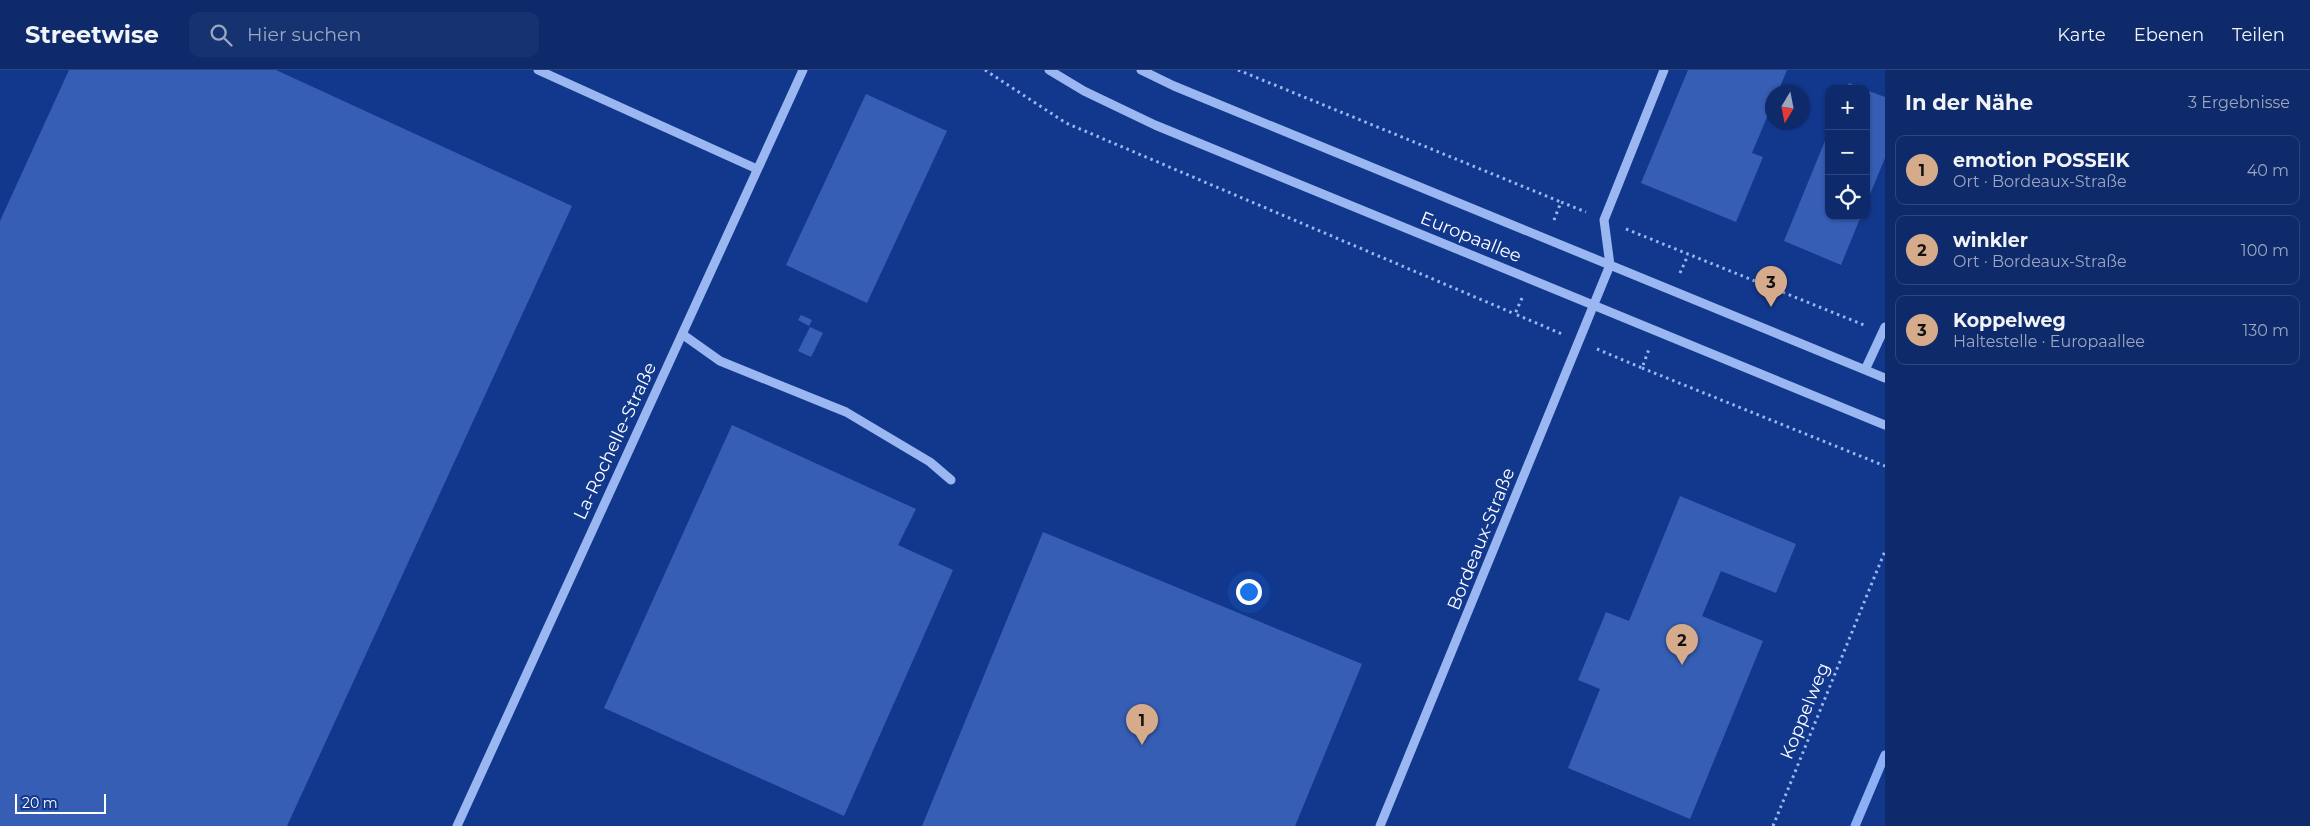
<!DOCTYPE html>
<html lang="de">
<head>
<meta charset="utf-8">
<style>
  :root { --surface:#0e2a6a; --page:#173270; --text:#f1f3f6; --muted:#9ba7c1; --line:#2e467e; --accent:#d6ab8b }
  body { margin:0; font-family:Montserrat,sans-serif; background:var(--page); color:var(--text) }
  .controls { position:absolute; right:15px; top:15px; display:grid; overflow:hidden; border-radius:10px; box-shadow:0 1px 4px #0004 }
  .controls button { width:45px; height:45px; display:grid; place-items:center; padding:0; border:0; border-bottom:1px solid var(--line); background:var(--surface); color:var(--text); font:25px sans-serif }
  .compass { position:absolute; left:1765px; top:15px; width:45px; height:45px; border-radius:50%; background:var(--surface); box-shadow:0 1px 4px #0004; rotate:190deg }
  .scale { position:absolute; left:15px; bottom:12px; width:91px; box-sizing:border-box; padding-left:5px; border:2px solid #fff; border-top:0; font-size:14px; line-height:18px; white-space:nowrap; color:#fff; -webkit-text-stroke:4px #12388d; paint-order:stroke }
  .you { position:absolute; left:1248px; top:521px; width:18px; height:18px; margin:-12px; border:4px solid #fff; border-radius:50%; background:#1a73e8; box-shadow:0 0 0 8px #1a73e833 }
  .badge { display:grid; place-items:center; width:32px; height:32px; border-radius:50%; background:var(--accent); color:#111; font-size:16px; font-weight:700 }
  .pin { position:absolute; translate:-50% -41px; filter:drop-shadow(0 1px 2px #0008) }
  .pin::after { content:''; position:absolute; top:26px; width:18px; height:15px; background:inherit; clip-path:polygon(0 0,100% 0,50% 100%) }
  .list { margin:0; padding:0; list-style:none }
  h2 { display:flex; justify-content:space-between; align-items:center; height:65px; margin:0; padding:0 20px; font-size:21px }
  h2 small { font-size:16px; font-weight:400; color:var(--muted) }
  .list li { display:grid; grid-template-columns:32px 1fr auto; gap:15px; align-items:center; box-sizing:border-box; height:70px; margin:0 10px 10px; padding:0 10px; border:1px solid var(--line); border-radius:10px }
  .list b { display:block; font-size:19px; white-space:nowrap }
  .list p { margin:0; font-size:16px; white-space:nowrap; color:var(--muted) }
  .list em { font-size:16px; font-style:normal; color:var(--muted) }
  .icon { flex:none; width:28px; height:28px; fill:none; stroke:currentColor; stroke-width:2; stroke-linecap:round; stroke-linejoin:round }
  .map { position:relative; flex:none; width:1885px; height:756px; overflow:hidden }
  header { display:flex; align-items:center; gap:30px; box-sizing:border-box; height:70px; padding:0 25px; background:var(--surface); border-bottom:1px solid var(--line) }
  header strong { font-size:24px }
  nav { display:flex; gap:28px; margin-inline-start:auto; font-size:18px }
  .search { width:350px; height:45px; background:var(--page); display:flex; align-items:center; gap:12px; box-sizing:border-box; padding:0 18px; border-radius:10px; color:var(--muted); font-size:19px }
  main { display:flex }
  aside { flex:1; background:var(--surface) }
  .map>svg:first-child { display:block }
  .lines { fill:none; stroke-linecap:round; stroke-linejoin:round }
  .stream { stroke:#8daff5; stroke-width:9 }
  .building { fill:#365eb4 }
  .path { stroke:#9bb7f1; stroke-width:3; stroke-dasharray:2.5 4; stroke-linecap:butt }
  .minor { stroke:#9bb7f1; stroke-width:9 }
  .labels { text-anchor:middle; stroke-width:5; stroke-linejoin:round; paint-order:stroke }
  .street-label { font-size:18px; fill:#fff; stroke:#12388d }
</style>
</head>
<body>
<header>
<strong>Streetwise</strong>
<div class="search"><svg class="icon" aria-label="search" viewBox="0 0 24 24"><circle cx="10" cy="10" r="6"/><path d="M15 15l6 6"/></svg>Hier suchen</div>
<nav><a>Karte</a><a>Ebenen</a><a>Teilen</a></nav>
</header>
<main>
<div class="map">
<svg width="1885" height="756" viewBox="0 0 1885 756">
  <rect width="100%" height="100%" fill="#12388d"/>
  <g class="lines">
    <path class="stream" d="M 1855,756 L 1885,685"/>
  </g>
  <path class="building" d="M 69,0 L 276,0 L 572,136 L 287,756 L 0,756 L 0,151 Z
    M 1688,0 L 1787,0 L 1778,22 L 1772,22 L 1772,35 L 1752,83 L 1763,87 L 1736,152 L 1641,113 Z
    M 1849,13 L 1864,19 L 1846,19 Z
    M 1866,20 L 1885,27 L 1885,88 L 1866,134 Z
    M 866,24 L 947,61 L 867,233 L 786,195 Z
    M 1829,61 L 1829,146 L 1861,146 L 1841,195 L 1784,171 Z
    M 801,245 L 812,250 L 809,256 L 798,250 Z
    M 810,257 L 823,263 L 811,287 L 798,281 Z
    M 732,355 L 916,439 L 898,475 L 953,500 L 844,746 L 604,638 Z
    M 1680,426 L 1796,474 L 1776,523 L 1721,501 L 1702,546 L 1763,571 L 1690,749 L 1568,698 L 1600,619 L 1578,610 L 1606,542 L 1629,551 Z
    M 1043,462 L 1362,594 L 1295,756 L 922,756 Z"/>
  <g class="lines">
    <path class="path" d="M 985,0 L 1066,53 L 1515,244
      M 1238,0 L 1561,132
      M 1554,150 L 1561,132 L 1586,142
      M 1626,159 L 1864,255
      M 1680,203 L 1688,185
      M 1522,228 L 1515,244 L 1562,264
      M 1597,279 L 1642,298 L 1649,279
      M 1642,298 L 1885,396
      M 1773,756 L 1885,481"/>
    <path class="minor" d="M 538,0 L 757,99
      M 1049,0 L 1084,21 L 1155,55 L 1885,355
      M 1141,0 L 1174,16 L 1885,308
      M 1610,195 L 1604,150 L 1664,0
      M 682,264 L 720,291 L 846,342 L 930,392 L 951,410
      M 1865,300 L 1885,257
      M 457,756 L 803,0
      M 1380,756 L 1610,195"/>
  </g>
  <g class="labels">
    <g class="street-label">
      <text transform="translate(1471 167) rotate(22)" y="6">Europaallee</text>
      <text transform="translate(615 371) rotate(-65)" y="6">La-Rochelle-Straße</text>
      <text transform="translate(1481 469) rotate(-68)" y="6">Bordeaux-Straße</text>
      <text transform="translate(1805 641) rotate(-68)" y="6">Koppelweg</text>
    </g>
  </g>
</svg>
<div class="controls">
<button>+</button>
<button>−</button>
<button><svg class="icon" aria-label="locate" viewBox="0 0 24 24"><circle cx="12" cy="12" r="6"/><path d="M12 2v4M12 18v4M2 12h4M18 12h4"/></svg></button>
</div>
<svg class="compass" viewBox="-18 -18 36 36"><path d="M0-13l5 13h-10z" fill="#e53935"/><path d="M0 13l5-13h-10z" fill="#9ba7c1"/></svg>
<div class="scale">20 m</div>
<div class="you"></div>
<div class="pin badge" style="left:1142px;top:675px">1</div>
<div class="pin badge" style="left:1682px;top:595px">2</div>
<div class="pin badge" style="left:1771px;top:237px">3</div>
</div>
<aside>
<h2>In der Nähe<small>3 Ergebnisse</small></h2>
<ul class="list">
<li><span class="badge">1</span><div><b>emotion POSSEIK</b><p>Ort · Bordeaux-Straße</p></div><em>40 m</em></li>
<li><span class="badge">2</span><div><b>winkler</b><p>Ort · Bordeaux-Straße</p></div><em>100 m</em></li>
<li><span class="badge">3</span><div><b>Koppelweg</b><p>Haltestelle · Europaallee</p></div><em>130 m</em></li>
</ul>
</aside>
</main>
</body>
</html>
